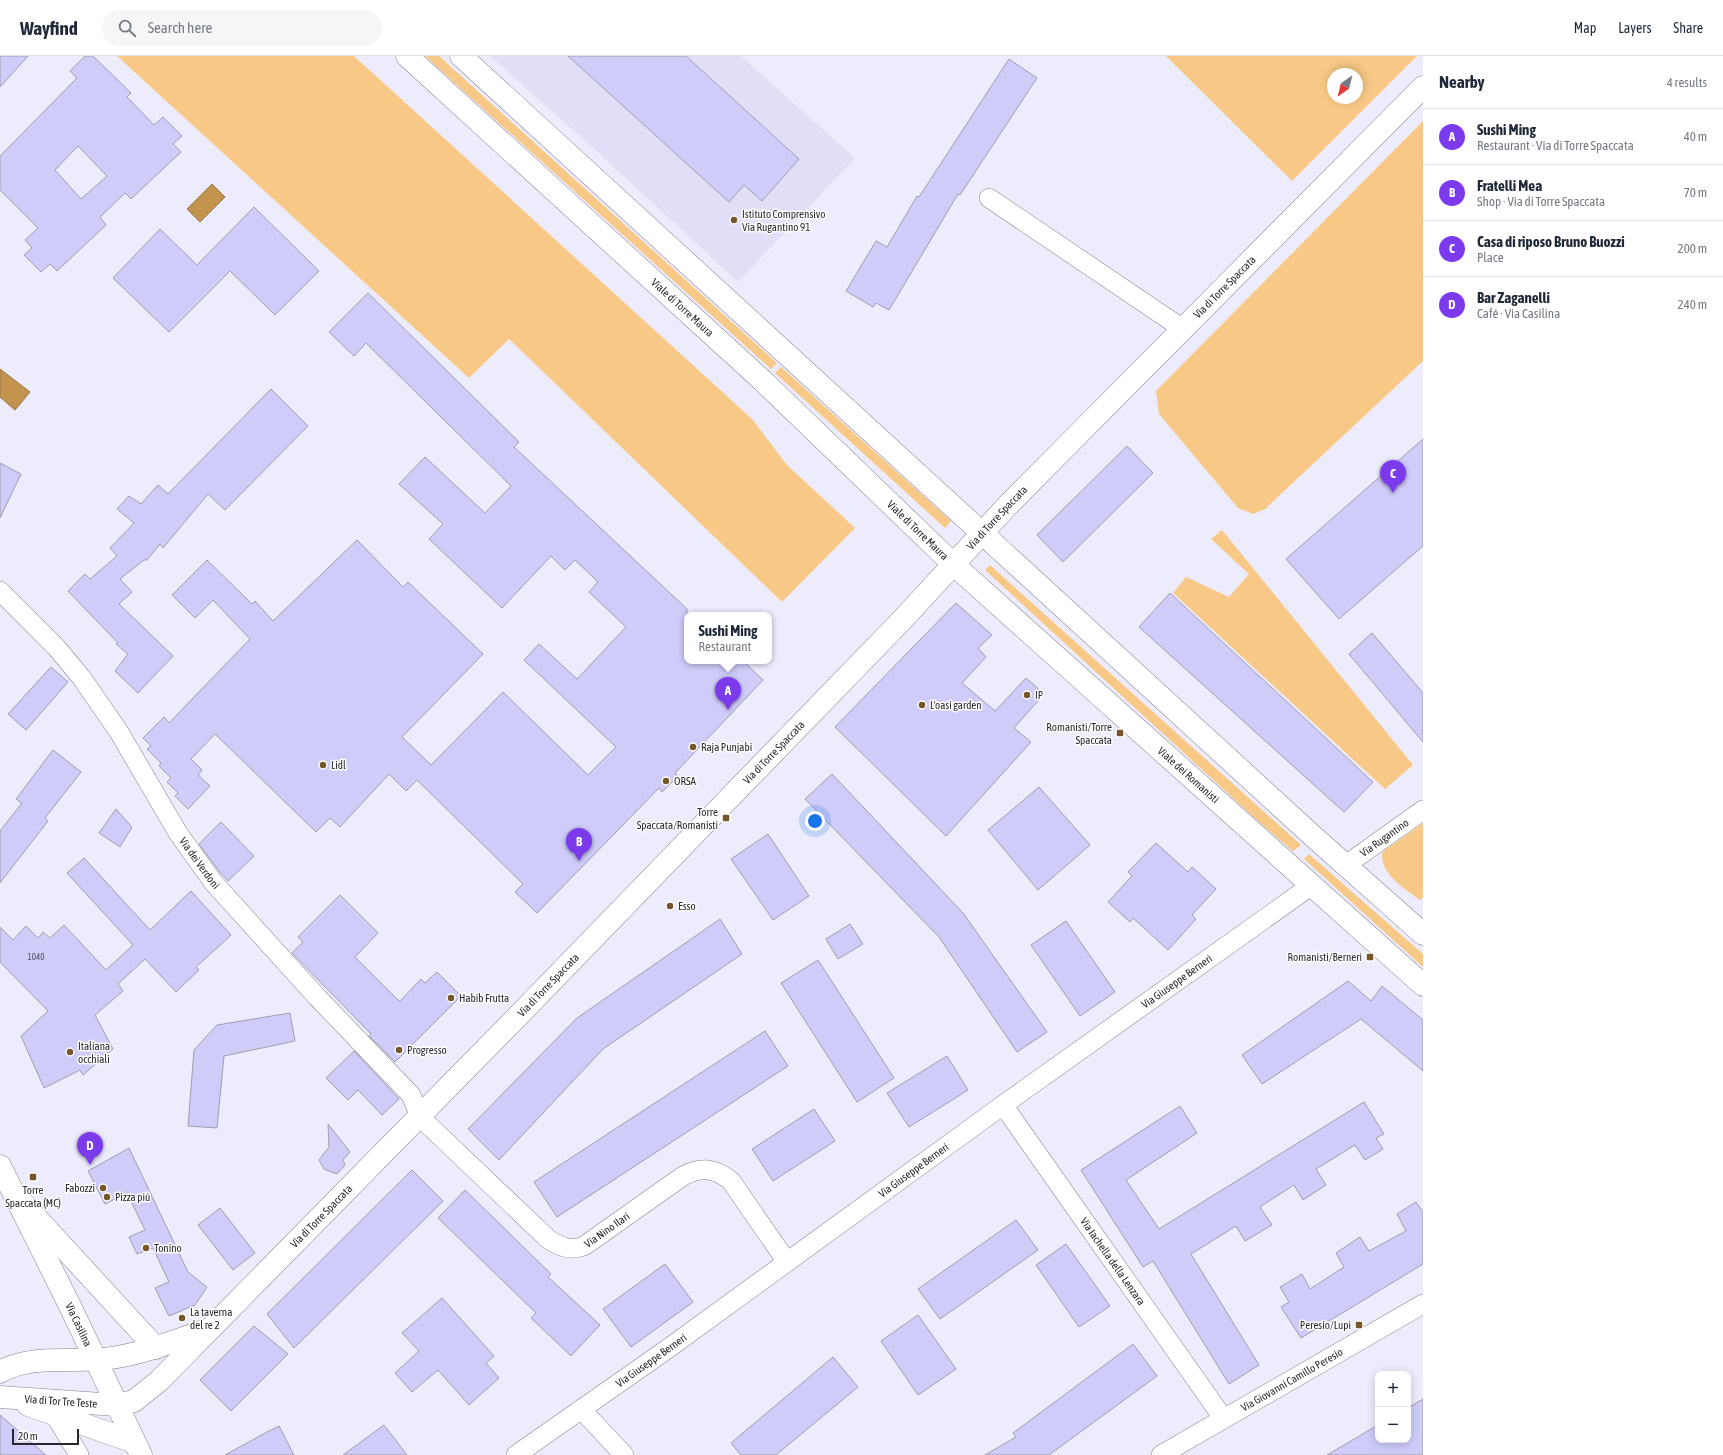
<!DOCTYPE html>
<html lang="en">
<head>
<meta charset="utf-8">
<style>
  :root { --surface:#fff; --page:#f6f6f7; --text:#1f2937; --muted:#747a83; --line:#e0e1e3; --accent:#7c3aed }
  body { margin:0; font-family:"Asap Condensed",sans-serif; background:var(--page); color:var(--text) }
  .controls { position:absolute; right:12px; bottom:12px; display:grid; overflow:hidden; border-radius:8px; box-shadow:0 2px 10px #0003 }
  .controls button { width:36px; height:36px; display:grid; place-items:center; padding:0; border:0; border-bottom:1px solid var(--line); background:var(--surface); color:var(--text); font:20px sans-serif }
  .compass { position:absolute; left:1327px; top:12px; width:36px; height:36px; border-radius:50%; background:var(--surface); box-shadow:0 2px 10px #0003; rotate:215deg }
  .scale { position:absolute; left:12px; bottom:10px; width:67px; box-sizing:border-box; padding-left:4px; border:2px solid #29282f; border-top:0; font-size:11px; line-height:14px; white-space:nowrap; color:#29282f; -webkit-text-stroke:3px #fff; paint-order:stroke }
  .you { position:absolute; left:815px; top:765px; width:14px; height:14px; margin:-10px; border:3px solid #fff; border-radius:50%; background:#1a73e8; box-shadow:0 0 0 6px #1a73e833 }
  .badge { display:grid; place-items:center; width:26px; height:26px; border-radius:50%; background:var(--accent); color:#fff; font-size:13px; font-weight:700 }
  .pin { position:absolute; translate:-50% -33px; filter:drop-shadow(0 1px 2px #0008) }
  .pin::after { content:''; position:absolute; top:21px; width:14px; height:12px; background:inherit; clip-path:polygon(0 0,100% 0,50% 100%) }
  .popup { position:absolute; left:684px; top:556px; width:88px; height:52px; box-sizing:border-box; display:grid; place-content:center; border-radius:8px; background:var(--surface); filter:drop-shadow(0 1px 3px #0005); font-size:13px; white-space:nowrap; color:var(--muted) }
  .popup b { font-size:15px; color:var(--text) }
  .popup::after { content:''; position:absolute; left:50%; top:100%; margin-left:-8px; border:8px solid transparent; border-top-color:var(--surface) }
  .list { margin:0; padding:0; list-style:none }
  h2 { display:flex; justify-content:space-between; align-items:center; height:52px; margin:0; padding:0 16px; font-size:17px }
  h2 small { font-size:13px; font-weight:400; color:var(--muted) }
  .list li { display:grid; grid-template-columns:26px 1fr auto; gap:12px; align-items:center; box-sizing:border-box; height:56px; padding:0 16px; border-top:1px solid var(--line) }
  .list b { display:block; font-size:15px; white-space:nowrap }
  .list p { margin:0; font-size:13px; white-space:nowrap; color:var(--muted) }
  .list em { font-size:13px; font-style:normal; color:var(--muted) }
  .icon { flex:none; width:22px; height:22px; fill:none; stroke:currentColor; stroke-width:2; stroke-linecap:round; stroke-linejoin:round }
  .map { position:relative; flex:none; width:1423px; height:1399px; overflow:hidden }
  header { display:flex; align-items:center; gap:24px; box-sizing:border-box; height:56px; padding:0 20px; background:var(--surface); border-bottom:1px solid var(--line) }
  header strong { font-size:19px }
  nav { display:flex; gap:22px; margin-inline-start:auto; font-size:14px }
  .search { width:280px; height:36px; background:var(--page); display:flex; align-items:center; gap:10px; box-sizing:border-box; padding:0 14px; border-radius:22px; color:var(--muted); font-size:15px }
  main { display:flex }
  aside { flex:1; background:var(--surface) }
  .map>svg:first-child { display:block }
  .built { fill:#e1dff7 }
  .green { fill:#f8c986; fill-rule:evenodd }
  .water { fill:#c4944e; stroke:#967445 }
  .building { fill:#cfccfa; stroke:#9e9ead; fill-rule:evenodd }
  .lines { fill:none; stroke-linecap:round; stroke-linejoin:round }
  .minor-casing { stroke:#838291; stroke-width:20 }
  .tertiary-casing { stroke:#838291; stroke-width:23 }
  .secondary-casing { stroke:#838291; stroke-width:23 }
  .minor { stroke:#fff; stroke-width:19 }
  .tertiary { stroke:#fff; stroke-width:22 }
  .secondary { stroke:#fff; stroke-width:22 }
  .poi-dot { fill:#75572b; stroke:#fff; stroke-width:1.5 }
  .labels { text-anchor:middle; stroke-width:3; stroke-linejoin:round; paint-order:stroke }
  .number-label { font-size:9px; fill:#525162 }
  .poi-label { font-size:11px; fill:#29282f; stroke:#fff; text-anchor:start }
  .street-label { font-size:11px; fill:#29282f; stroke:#fff }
</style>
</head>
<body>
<header>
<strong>Wayfind</strong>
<div class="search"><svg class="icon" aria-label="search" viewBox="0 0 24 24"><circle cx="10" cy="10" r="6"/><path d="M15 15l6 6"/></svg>Search here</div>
<nav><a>Map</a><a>Layers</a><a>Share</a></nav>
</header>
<main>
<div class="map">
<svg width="1423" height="1399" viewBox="0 0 1423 1399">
  <rect width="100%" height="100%" fill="#edecfd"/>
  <path class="built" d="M 490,0 L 741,0 L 855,102 L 738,226 L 593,92 Z"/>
  <path class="green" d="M 117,0 L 354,0 L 752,363 L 787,409 L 855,472 L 782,546 L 509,283 L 469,322 Z
    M 425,0 L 439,0 L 777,307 L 771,313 Z
    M 1166,0 L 1417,0 L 1292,125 ZM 1333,18 L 1357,18 L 1357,42 L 1333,42 Z
    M 1423,65 L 1423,305 L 1265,453 L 1253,458 L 1238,452 L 1159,358 L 1156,335 Z
    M 781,311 L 951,465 L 945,472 L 775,317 Z
    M 1222,474 L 1413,709 L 1385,733 L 1173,537 L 1186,521 L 1229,541 L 1249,518 L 1211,483 Z
    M 990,509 L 1301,789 L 1293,795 L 1259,766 L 985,514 Z
    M 1423,767 L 1423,842 L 1420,844 C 1404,832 1381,819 1382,797 L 1385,794 Z
    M 1309,798 L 1423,898 L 1423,911 L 1304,803 Z"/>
  <path class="water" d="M 212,128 L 225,141 L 200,166 L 187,153 Z
    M 0,313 L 30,336 L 15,354 L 0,341 Z"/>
  <path class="building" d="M 0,0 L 28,0 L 0,31 Z
    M 85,0 L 93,0 L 131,37 L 127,41 L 154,69 L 163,61 L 182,80 L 173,88 L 181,96 L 131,143 L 125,137 L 100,161 L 106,169 L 57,215 L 50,208 L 41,216 L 24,199 L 32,192 L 25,184 L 38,172 L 0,134 L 0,100 L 77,22 L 70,15 ZM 78,90 L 107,120 L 81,143 L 55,114 Z
    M 568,0 L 686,0 L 799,103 L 762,145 L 744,129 L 729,146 Z
    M 1009,3 L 1037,22 L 960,139 L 958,138 L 889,254 L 876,247 L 873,251 L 846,235 L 876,185 L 887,191 L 917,140 L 919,141 Z
    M 254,151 L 319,215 L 275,259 L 230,215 L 169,276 L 113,222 L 160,173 L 197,209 Z
    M 368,237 L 519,386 L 514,391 L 687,553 L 687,605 L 743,605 L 763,624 L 675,717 L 678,720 L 662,736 L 659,732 L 537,857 L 515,836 L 523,828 L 417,724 L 406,735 L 389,718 L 340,771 L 330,762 L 316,776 L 215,678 L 191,703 L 202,714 L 198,719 L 210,730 L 188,753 L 175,740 L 178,737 L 167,726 L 171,722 L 159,710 L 161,707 L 147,693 L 151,690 L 143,682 L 164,661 L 169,667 L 250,583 L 213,544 L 195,562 L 172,539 L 207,504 L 252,548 L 255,545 L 273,565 L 357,484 L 403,531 L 408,526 L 483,598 L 402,681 L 431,709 L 503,636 L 588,719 L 616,691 L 524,604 L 539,588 L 577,623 L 626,571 L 589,536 L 598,526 L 575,504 L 565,514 L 551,500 L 502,552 L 429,483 L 443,468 L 399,428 L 425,401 L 485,457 L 511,430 L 366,287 L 354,300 L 329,276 Z
    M 271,333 L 308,370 L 225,454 L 208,438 L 163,492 L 160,488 L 147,504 L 144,504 L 120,523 L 132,536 L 119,548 L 173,600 L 138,637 L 115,615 L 128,598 L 116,588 L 118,587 L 68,535 L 85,518 L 90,523 L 117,500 L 110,492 L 134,467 L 117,453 L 129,440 L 141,448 L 158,429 L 168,438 Z
    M 1423,383 L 1423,490 L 1339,563 L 1286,503 Z
    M 1127,390 L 1153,417 L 1063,506 L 1037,479 Z
    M 0,407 L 21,418 L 0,462 Z
    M 1170,537 L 1373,726 L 1344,756 L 1139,571 Z
    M 956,547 L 992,579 L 978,592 L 986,601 L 962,627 L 995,655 L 1026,622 L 1044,638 L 1014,672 L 1031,686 L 946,780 L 835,671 Z
    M 1372,577 L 1423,637 L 1423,686 L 1349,598 Z
    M 51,611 L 68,626 L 26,674 L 8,658 Z
    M 53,694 L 81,716 L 45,762 L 48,765 L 0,827 L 0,775 L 22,747 L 16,743 Z
    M 832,718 L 963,857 L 1047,976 L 1017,996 L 939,881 L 805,743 Z
    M 1039,731 L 1090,789 L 1038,834 L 988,774 Z
    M 116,753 L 132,771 L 120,791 L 99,777 Z
    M 221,766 L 254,800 L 228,825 L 219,815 L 199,788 Z
    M 768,778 L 809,840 L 773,864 L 731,803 Z
    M 1156,787 L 1188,816 L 1192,811 L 1216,833 L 1192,859 L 1196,863 L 1168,894 L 1133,862 L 1130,866 L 1108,846 L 1132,820 L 1128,816 Z
    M 84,802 L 150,874 L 191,835 L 231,879 L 196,911 L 199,914 L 176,936 L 145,903 L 118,928 L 123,935 L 95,959 L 113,993 L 83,1019 L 80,1014 L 44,1032 L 21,980 L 48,955 L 0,906 L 0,871 L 13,884 L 26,870 L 38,882 L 43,876 L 50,882 L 64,869 L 106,914 L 133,889 L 67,817 Z
    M 340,839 L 378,877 L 355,901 L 398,944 L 400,945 L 421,923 L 425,927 L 437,916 L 461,940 L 395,1006 L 369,980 L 371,978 L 292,897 L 303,886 L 298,881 Z
    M 720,863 L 742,898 L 603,993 L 499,1104 L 468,1073 L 577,962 Z
    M 1066,865 L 1115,936 L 1080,960 L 1031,889 Z
    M 850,868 L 863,888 L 838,903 L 826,883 Z
    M 818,904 L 894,1022 L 857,1046 L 781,927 Z
    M 1348,925 L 1371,945 L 1382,930 L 1423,964 L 1423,1015 L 1361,963 L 1262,1028 L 1242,999 Z
    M 290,957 L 295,985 L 224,1000 L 217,1072 L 188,1070 L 194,994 L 217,969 Z
    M 765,975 L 788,1010 L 557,1161 L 534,1126 Z
    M 354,995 L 399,1043 L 382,1059 L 358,1034 L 348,1044 L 326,1022 Z
    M 947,1000 L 968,1034 L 909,1071 L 887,1037 Z
    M 1364,1046 L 1384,1078 L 1376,1082 L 1383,1093 L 1365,1104 L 1355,1089 L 1316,1113 L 1326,1129 L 1303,1144 L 1294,1129 L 1260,1151 L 1272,1169 L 1245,1185 L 1236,1170 L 1191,1198 L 1259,1309 L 1229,1328 L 1153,1205 L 1143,1211 L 1081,1114 L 1180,1050 L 1197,1077 L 1126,1124 L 1159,1173 Z
    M 814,1053 L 835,1085 L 773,1125 L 752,1093 Z
    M 328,1068 L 350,1096 L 343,1104 L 345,1109 L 337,1118 L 324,1113 L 319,1104 L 329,1091 Z
    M 129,1092 L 188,1216 L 207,1231 L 195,1249 L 169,1260 L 155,1232 L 169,1226 L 153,1192 L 137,1198 L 129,1181 L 145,1174 L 127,1137 L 105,1148 L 88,1115 Z
    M 412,1114 L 443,1145 L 294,1292 L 267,1258 Z
    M 465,1134 L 551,1218 L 548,1221 L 600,1269 L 571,1300 L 531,1262 L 536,1257 L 438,1162 Z
    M 1416,1146 L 1423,1156 L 1423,1208 L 1301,1282 L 1281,1251 L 1289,1246 L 1280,1231 L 1302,1218 L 1310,1233 L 1344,1211 L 1336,1197 L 1360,1181 L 1369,1195 L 1406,1175 L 1397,1158 Z
    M 220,1152 L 255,1197 L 233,1214 L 198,1169 Z
    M 1016,1164 L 1038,1194 L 940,1263 L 918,1233 Z
    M 1066,1188 L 1110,1250 L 1079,1271 L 1036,1209 Z
    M 665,1208 L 693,1246 L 631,1291 L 603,1253 Z
    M 442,1242 L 494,1300 L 486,1307 L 499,1322 L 469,1349 L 438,1314 L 412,1336 L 395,1317 L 419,1295 L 402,1277 Z
    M 918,1259 L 956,1313 L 918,1339 L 881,1285 Z
    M 254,1270 L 288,1298 L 231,1355 L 200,1324 Z
    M 1133,1288 L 1157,1320 L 1049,1399 L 985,1399 L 1016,1381 L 1013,1377 Z
    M 833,1301 L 858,1331 L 776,1399 L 741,1399 L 731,1387 Z
    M 1423,1343 L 1423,1399 L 1327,1399 L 1378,1369 L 1378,1384 L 1408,1384 L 1408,1352 Z
    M 0,1359 L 46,1399 L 0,1399 Z
    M 384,1369 L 407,1399 L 343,1399 Z
    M 279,1370 L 294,1399 L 225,1399 L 267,1376 Z"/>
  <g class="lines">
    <g class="minor-casing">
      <g id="minor">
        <path d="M 989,142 L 1183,273"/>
        <path id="s1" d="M 0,535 L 56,591 L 81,621 L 119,676 L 178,777 L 213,826 L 318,942 L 411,1039 L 420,1061 L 548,1183 C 560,1191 571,1195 584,1190 L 683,1120 C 701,1110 715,1112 731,1125 L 787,1206"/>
        <path id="s2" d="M 1346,809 L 1423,754"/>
        <path id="s3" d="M 1003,1049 L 1223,1362"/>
        <path d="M 581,1353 L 624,1399"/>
        <path d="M 55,1359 L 79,1399"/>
        <path id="s4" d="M 516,1399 L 666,1294 L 1003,1049 L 1312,829"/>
        <path id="s5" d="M 1161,1399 L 1423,1248"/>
      </g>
    </g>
    <g class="tertiary-casing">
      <g id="tertiary">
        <path id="s6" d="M 407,0 L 763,325 L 953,508 L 1423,929"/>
        <path d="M 461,0 L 1315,782 L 1423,878"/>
        <path d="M 20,1144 L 156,1292"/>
        <path d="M 0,1316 C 33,1297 75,1308 111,1302 C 144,1297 175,1285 207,1274"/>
        <path id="s7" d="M 0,1341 L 116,1349 L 134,1345 L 159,1325 L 517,961 L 903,563 L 1009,448 L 1423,31"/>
        <path d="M 28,1349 L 134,1386"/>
      </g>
    </g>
    <g class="secondary-casing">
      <g id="secondary">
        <path id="s8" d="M 0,1110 L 70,1250 L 141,1399"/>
      </g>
    </g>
    <use href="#minor" class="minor"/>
    <use href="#tertiary" class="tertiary"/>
    <use href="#secondary" class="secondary"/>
  </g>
  <g class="poi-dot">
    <circle cx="734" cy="164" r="4"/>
    <circle cx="1027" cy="639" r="4"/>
    <circle cx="922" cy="649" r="4"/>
    <rect x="1116" y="673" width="8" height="8" rx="2"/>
    <circle cx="693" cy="691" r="4"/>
    <circle cx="323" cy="709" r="4"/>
    <circle cx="666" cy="725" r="4"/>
    <rect x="722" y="758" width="8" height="8" rx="2"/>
    <circle cx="670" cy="850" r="4"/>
    <rect x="1366" y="897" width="8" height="8" rx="2"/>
    <circle cx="451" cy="942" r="4"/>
    <circle cx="399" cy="994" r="4"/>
    <circle cx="70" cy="996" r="4"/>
    <rect x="29" y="1117" width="8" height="8" rx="2"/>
    <circle cx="103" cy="1132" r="4"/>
    <circle cx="107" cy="1141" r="4"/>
    <circle cx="146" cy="1192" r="4"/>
    <circle cx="182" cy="1262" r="4"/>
    <rect x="1355" y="1265" width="8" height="8" rx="2"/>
  </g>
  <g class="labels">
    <g class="number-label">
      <text x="36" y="904">1040</text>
    </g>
    <g class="poi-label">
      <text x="742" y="162">Istituto Comprensivo<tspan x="742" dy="13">Via Rugantino 91</tspan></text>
      <text x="1035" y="643">IP</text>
      <text x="930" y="653">L'oasi garden</text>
      <text x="1112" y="675" text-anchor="end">Romanisti/Torre<tspan x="1112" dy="13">Spaccata</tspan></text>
      <text x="701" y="695">Raja Punjabi</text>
      <text x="331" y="713">Lidl</text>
      <text x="674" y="729">ORSA</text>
      <text x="718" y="760" text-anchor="end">Torre<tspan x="718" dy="13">Spaccata/Romanisti</tspan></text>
      <text x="678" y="854">Esso</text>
      <text x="1362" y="905" text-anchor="end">Romanisti/Berneri</text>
      <text x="459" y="946">Habib Frutta</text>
      <text x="78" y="994">Italiana<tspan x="78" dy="13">occhiali</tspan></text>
      <text x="407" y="998">Progresso</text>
      <text x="95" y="1136" text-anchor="end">Fabozzi</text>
      <text x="33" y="1138" text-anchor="middle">Torre<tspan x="33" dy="13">Spaccata (MC)</tspan></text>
      <text x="115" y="1145">Pizza piú</text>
      <text x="154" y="1196">Tonino</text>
      <text x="190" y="1260">La taverna<tspan x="190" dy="13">del re 2</tspan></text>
      <text x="1351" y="1273" text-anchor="end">Peresio/Lupi</text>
    </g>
    <g class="street-label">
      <text dy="4" stroke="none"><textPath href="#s7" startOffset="1694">Via di Torre Spaccata</textPath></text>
      <text dy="4" stroke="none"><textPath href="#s6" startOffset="373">Viale di Torre Maura</textPath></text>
      <text dy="4" stroke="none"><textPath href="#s7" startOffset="1370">Via di Torre Spaccata</textPath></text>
      <text dy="4" stroke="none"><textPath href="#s6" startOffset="697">Viale di Torre Maura</textPath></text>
      <text dy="4" stroke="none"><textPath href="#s7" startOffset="1046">Via di Torre Spaccata</textPath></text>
      <text dy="4" stroke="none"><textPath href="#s6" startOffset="1062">Viale dei Romanisti</textPath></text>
      <text dy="4" stroke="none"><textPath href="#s2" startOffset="47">Via Rugantino</textPath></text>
      <text dy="4" stroke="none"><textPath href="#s1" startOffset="339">Via dei Verdoni</textPath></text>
      <text dy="4" stroke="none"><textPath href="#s4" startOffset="813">Via Giuseppe Berneri</textPath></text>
      <text dy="4" stroke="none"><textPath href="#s7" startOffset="722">Via di Torre Spaccata</textPath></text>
      <text dy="4" stroke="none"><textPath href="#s4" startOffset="489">Via Giuseppe Berneri</textPath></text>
      <text dy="4" stroke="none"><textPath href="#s7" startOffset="398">Via di Torre Spaccata</textPath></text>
      <text dy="4" stroke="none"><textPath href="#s1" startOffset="920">Via Nino Ilari</textPath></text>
      <text dy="4" stroke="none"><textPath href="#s3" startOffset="191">Via Iachella della Lenzara</textPath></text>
      <text dy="4" stroke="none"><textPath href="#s8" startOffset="177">Via Casilina</textPath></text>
      <text dy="4" stroke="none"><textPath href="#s4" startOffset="165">Via Giuseppe Berneri</textPath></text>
      <text dy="4" stroke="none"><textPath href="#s5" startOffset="151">Via Giovanni Camillo Peresio</textPath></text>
      <text dy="4" stroke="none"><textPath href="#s7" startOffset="61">Via di Tor Tre Teste</textPath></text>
    </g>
  </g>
</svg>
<div class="controls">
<button>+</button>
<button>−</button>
</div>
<svg class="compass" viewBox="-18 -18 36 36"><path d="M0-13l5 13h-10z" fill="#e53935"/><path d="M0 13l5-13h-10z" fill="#747a83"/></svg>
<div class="scale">20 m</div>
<div class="you"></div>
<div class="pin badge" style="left:728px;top:654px">A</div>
<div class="popup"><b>Sushi Ming</b>Restaurant</div>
<div class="pin badge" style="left:579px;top:805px">B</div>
<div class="pin badge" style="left:1393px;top:437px">C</div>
<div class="pin badge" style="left:90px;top:1109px">D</div>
</div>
<aside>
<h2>Nearby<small>4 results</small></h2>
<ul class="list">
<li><span class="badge">A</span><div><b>Sushi Ming</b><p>Restaurant · Via di Torre Spaccata</p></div><em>40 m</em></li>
<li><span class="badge">B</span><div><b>Fratelli Mea</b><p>Shop · Via di Torre Spaccata</p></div><em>70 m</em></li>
<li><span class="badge">C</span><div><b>Casa di riposo Bruno Buozzi</b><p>Place</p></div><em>200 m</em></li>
<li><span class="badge">D</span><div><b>Bar Zaganelli</b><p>Café · Via Casilina</p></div><em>240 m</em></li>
</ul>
</aside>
</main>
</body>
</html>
